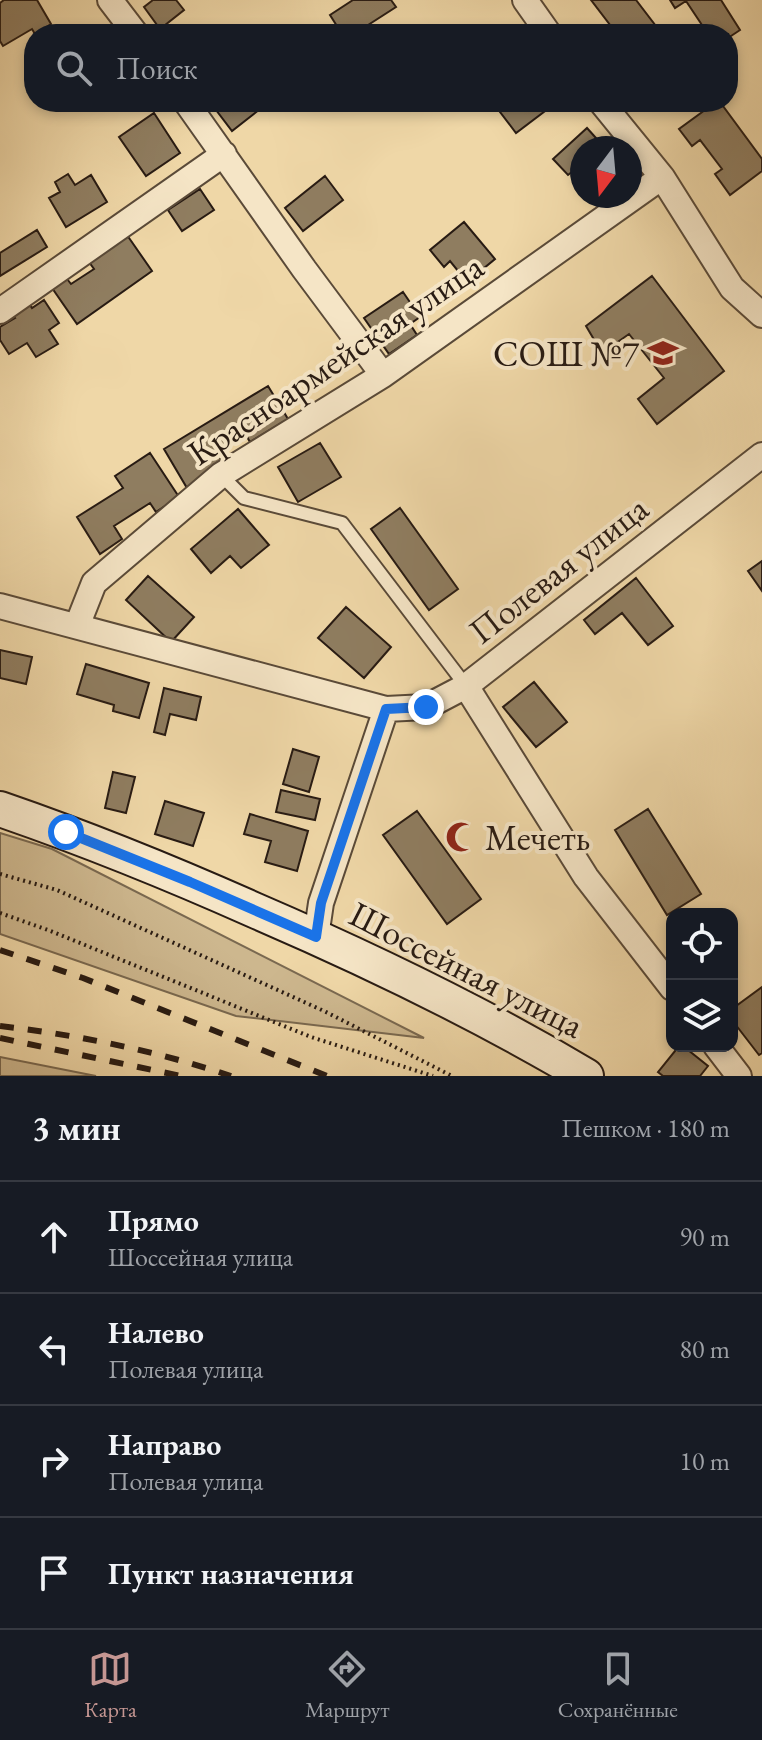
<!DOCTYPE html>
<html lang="ru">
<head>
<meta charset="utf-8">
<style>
  :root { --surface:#171b24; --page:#242831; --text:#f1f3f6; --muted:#9ea1a6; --line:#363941; --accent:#c59692 }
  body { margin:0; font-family:"EB Garamond",serif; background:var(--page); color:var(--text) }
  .controls { position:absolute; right:24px; bottom:24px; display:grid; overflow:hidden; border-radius:16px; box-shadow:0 4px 12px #0003 }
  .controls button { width:72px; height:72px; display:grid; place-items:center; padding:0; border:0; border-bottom:2px solid var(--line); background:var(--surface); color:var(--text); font:40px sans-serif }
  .compass { position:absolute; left:570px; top:136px; width:72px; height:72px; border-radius:50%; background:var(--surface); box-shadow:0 4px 12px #0003; rotate:196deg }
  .stop { position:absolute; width:24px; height:24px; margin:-18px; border:6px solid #1a73e8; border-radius:50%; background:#fff }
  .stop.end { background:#1a73e8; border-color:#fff; box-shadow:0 2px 8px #0008 }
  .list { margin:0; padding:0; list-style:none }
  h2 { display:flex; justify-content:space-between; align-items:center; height:104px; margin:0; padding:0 32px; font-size:34px }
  h2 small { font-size:26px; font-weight:400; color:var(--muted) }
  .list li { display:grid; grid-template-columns:52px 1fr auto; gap:24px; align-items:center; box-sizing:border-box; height:112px; padding:0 32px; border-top:2px solid var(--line) }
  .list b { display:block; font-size:30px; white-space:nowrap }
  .list p { margin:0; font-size:26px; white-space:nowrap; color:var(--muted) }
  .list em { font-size:26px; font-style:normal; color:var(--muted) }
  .icon { flex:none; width:44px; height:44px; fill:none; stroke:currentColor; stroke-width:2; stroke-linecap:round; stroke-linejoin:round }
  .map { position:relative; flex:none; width:762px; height:1076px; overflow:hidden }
  .search { position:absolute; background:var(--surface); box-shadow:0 4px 12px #0003; left:24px; right:24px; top:24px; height:88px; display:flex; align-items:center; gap:20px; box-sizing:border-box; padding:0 28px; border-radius:32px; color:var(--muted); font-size:30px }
  .sheet { height:552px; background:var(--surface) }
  nav { display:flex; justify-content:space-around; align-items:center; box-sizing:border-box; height:112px; border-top:2px solid var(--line); background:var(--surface); font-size:22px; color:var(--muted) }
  nav a { display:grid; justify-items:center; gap:4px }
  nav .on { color:var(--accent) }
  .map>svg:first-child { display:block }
  .green { fill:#cdb78e; stroke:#7a6950; stroke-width:2 }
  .building { fill:#8f7d60; stroke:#281b13; stroke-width:2 }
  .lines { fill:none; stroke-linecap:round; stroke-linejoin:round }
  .lane-casing { stroke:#5a4a38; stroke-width:16 }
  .street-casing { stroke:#5a4a38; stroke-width:28 }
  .secondary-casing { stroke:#281b13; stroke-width:38 }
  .path { stroke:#281b13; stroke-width:4; stroke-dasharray:2 4; stroke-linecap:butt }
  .lane { stroke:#f5e5c6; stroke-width:12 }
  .street { stroke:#f5e5c6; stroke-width:24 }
  .secondary { stroke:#f5e5c6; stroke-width:34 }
  .rail { stroke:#281b13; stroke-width:6; stroke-dasharray:14 14; stroke-linecap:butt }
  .route { stroke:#1a73e8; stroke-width:10 }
  .labels { text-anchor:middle; stroke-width:8; stroke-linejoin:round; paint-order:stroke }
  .poi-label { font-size:36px; fill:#281b13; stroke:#f5e5c6; text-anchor:end }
  .street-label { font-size:36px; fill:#281b13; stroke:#f5e5c6 }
</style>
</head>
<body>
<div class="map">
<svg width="762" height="1076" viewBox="0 0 762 1076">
  <rect width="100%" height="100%" fill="#efd7a7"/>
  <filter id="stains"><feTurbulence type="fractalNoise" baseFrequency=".0025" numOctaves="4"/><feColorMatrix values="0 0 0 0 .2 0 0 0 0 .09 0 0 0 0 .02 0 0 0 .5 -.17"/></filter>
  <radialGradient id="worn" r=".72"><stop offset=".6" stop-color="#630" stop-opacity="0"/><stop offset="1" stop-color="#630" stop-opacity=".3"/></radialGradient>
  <path class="green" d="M 0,833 L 52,849 L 424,1038 L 236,1016 L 0,934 Z
    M 0,1057 L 96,1076 L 0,1076 Z"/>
  <path class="building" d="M 4,0 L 37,0 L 51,24 L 35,34 L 32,29 L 3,46 L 0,41 L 0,3 Z
    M 153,0 L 176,0 L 184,10 L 160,29 L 144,7 Z
    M 353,0 L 391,0 L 396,7 L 354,34 L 342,34 L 330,15 Z
    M 591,0 L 636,0 L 662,34 L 617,34 Z
    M 670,0 L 721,0 L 740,30 L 728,38 L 728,34 L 708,34 L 686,1 L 675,8 Z
    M 210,102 L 269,102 L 232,131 Z
    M 496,102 L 557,102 L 516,133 L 494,104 Z
    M 716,102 L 720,102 L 762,159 L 762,171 L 730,195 L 715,174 L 722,169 L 700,140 L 692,146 L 679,129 Z
    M 154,113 L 180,153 L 146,176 L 119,137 Z
    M 587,128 L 605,148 L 582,148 L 582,181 L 573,171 L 568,175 L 553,159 Z
    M 68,174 L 75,185 L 91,175 L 107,202 L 66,227 L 49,198 L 60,192 L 55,182 Z
    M 325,176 L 343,200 L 303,231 L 285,208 Z
    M 200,189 L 214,210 L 182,231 L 168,210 Z
    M 464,222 L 495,259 L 467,282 L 450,261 L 444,267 L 430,250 Z
    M 37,230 L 47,247 L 0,276 L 0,253 Z
    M 127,235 L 152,271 L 77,324 L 50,285 L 64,275 L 71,284 L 94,269 L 89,262 Z
    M 652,276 L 724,371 L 657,424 L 638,399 L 664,378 L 629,334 L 602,353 L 586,326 Z
    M 403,292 L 420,317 L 410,324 L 417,335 L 389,354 L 364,318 Z
    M 44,300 L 59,323 L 49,330 L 58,344 L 36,357 L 27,343 L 9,354 L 0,340 L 0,327 L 15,318 L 11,313 L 28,302 L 32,308 Z
    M 268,386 L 288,419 L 250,442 L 246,435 L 217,452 L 224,465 L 187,488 L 164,449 Z
    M 320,443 L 341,477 L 298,502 L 278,467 Z
    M 150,453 L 179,497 L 156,512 L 150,503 L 114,526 L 122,539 L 100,554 L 77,517 L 123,488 L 115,476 Z
    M 400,508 L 458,589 L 429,610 L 371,529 Z
    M 238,509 L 269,545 L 241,568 L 230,556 L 211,573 L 191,549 Z
    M 762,561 L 762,591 L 748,571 Z
    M 148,576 L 194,617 L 171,642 L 126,600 Z
    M 636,578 L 673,626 L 648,645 L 622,613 L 595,634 L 584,620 Z
    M 346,607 L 391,647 L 364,678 L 318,638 Z
    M 0,650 L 32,657 L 26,684 L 0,678 Z
    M 86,664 L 149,683 L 139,718 L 113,711 L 114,705 L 77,694 Z
    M 534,682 L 567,722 L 536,747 L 503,707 Z
    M 164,688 L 201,697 L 196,720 L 170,714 L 165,735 L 154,732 Z
    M 293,749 L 319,757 L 309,792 L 283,784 Z
    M 113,772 L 135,777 L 126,813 L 105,808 Z
    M 281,790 L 320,799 L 315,820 L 276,812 Z
    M 165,801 L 204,813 L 193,846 L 155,834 Z
    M 648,809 L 701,894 L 667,915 L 615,830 Z
    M 417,811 L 481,899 L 447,924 L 383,835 Z
    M 250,814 L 308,831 L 297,871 L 265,862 L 271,841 L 244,834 Z
    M 762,987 L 762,1053 L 759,1055 L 732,1020 L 732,1009 Z
    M 679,1046 L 683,1046 L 708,1066 L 700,1076 L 663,1076 L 658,1072 Z"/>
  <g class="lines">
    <g class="lane-casing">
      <path id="lane" d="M 221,475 L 244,498 L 342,523 L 466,686"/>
    </g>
    <g class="street-casing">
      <path id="street" d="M 110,0 L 136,34
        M 525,0 L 549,34
        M 186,102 L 304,269 L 383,375
        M 601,102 L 662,177 L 732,288 L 762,315
        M 0,311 L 224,154
        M 0,606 L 386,709 L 426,707 L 466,686 L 762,455
        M 77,626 L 94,583 L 221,475 L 383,375 L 662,177
        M 466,686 L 586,877 L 672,988
        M 316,937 L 321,903 L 386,709
        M 716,1046 L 739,1076"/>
    </g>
    <g class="secondary-casing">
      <path id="secondary" d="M 0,809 C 87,839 171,873 254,910 C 368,959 480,1013 586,1076"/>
    </g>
    <path class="path" d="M 0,874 L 57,890 L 324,1011 L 452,1076
      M 0,913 L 48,930 L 311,1037 L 433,1076"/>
    <use href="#lane" class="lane"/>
    <use href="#street" class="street"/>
    <use href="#secondary" class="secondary"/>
    <path class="rail" d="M 0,950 L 83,978 L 327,1076
      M 0,1026 C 78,1035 157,1051 231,1076
      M 0,1038 L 181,1076"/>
  </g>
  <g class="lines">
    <path class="route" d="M 66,832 L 190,882 L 316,937 L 321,903 L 386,709 L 426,707"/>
  </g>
  <defs>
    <g id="school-bare" transform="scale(2.4)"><path d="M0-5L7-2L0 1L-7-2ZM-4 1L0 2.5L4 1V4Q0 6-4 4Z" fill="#8f2418" stroke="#f5e5c6" stroke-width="2.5" paint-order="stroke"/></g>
    <g id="mosque-bare" transform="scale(2.4)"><path d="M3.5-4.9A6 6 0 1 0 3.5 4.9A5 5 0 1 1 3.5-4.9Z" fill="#8f2418" stroke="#f5e5c6" stroke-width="2.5" paint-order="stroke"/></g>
  </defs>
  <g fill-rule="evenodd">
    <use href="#school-bare" x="663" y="353"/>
    <use href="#mosque-bare" x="461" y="837"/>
  </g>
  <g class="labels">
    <g class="poi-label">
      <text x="639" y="366">СОШ №7</text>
      <text x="485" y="850" text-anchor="start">Мечеть</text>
    </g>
    <g class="street-label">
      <text transform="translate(335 359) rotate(-34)" y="13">Красноармейская улица</text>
      <text transform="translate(558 569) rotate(-38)" y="13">Полевая улица</text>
      <text transform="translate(467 969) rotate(27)" y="13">Шоссейная улица</text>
    </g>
  </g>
  <rect width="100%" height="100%" filter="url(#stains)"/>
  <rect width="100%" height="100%" fill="url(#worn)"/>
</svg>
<div class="controls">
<button><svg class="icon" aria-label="locate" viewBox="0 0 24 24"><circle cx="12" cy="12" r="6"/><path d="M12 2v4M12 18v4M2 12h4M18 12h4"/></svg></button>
<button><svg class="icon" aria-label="layers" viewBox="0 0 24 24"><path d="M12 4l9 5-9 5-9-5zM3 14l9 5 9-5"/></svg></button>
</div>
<svg class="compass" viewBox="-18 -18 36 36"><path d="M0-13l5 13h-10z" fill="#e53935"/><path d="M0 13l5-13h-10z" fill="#9ea1a6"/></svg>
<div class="stop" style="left:66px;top:832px"></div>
<div class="stop end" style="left:426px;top:707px"></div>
<div class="search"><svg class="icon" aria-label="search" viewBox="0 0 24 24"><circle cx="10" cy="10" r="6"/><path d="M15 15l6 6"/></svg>Поиск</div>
</div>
<section class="sheet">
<h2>3 мин<small>Пешком · 180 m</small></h2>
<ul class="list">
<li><svg class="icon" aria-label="ahead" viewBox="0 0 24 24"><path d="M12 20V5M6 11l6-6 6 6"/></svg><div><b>Прямо</b><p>Шоссейная улица</p></div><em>90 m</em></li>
<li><svg class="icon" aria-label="left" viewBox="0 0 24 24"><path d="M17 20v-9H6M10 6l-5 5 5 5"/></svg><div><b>Налево</b><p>Полевая улица</p></div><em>80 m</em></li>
<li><svg class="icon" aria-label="right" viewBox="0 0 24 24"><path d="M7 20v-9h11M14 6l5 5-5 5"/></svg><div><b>Направо</b><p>Полевая улица</p></div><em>10 m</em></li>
<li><svg class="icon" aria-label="arrive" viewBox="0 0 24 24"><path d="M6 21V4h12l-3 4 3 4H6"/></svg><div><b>Пункт назначения</b></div></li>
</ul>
</section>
<nav>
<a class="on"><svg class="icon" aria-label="map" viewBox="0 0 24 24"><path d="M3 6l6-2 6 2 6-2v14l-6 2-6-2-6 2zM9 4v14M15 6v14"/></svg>Карта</a>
<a><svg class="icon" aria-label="directions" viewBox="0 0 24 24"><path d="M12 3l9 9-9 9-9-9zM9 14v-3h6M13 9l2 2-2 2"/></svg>Маршрут</a>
<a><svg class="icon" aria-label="saved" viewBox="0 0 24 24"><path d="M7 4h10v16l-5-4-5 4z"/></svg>Сохранённые</a>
</nav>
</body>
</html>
